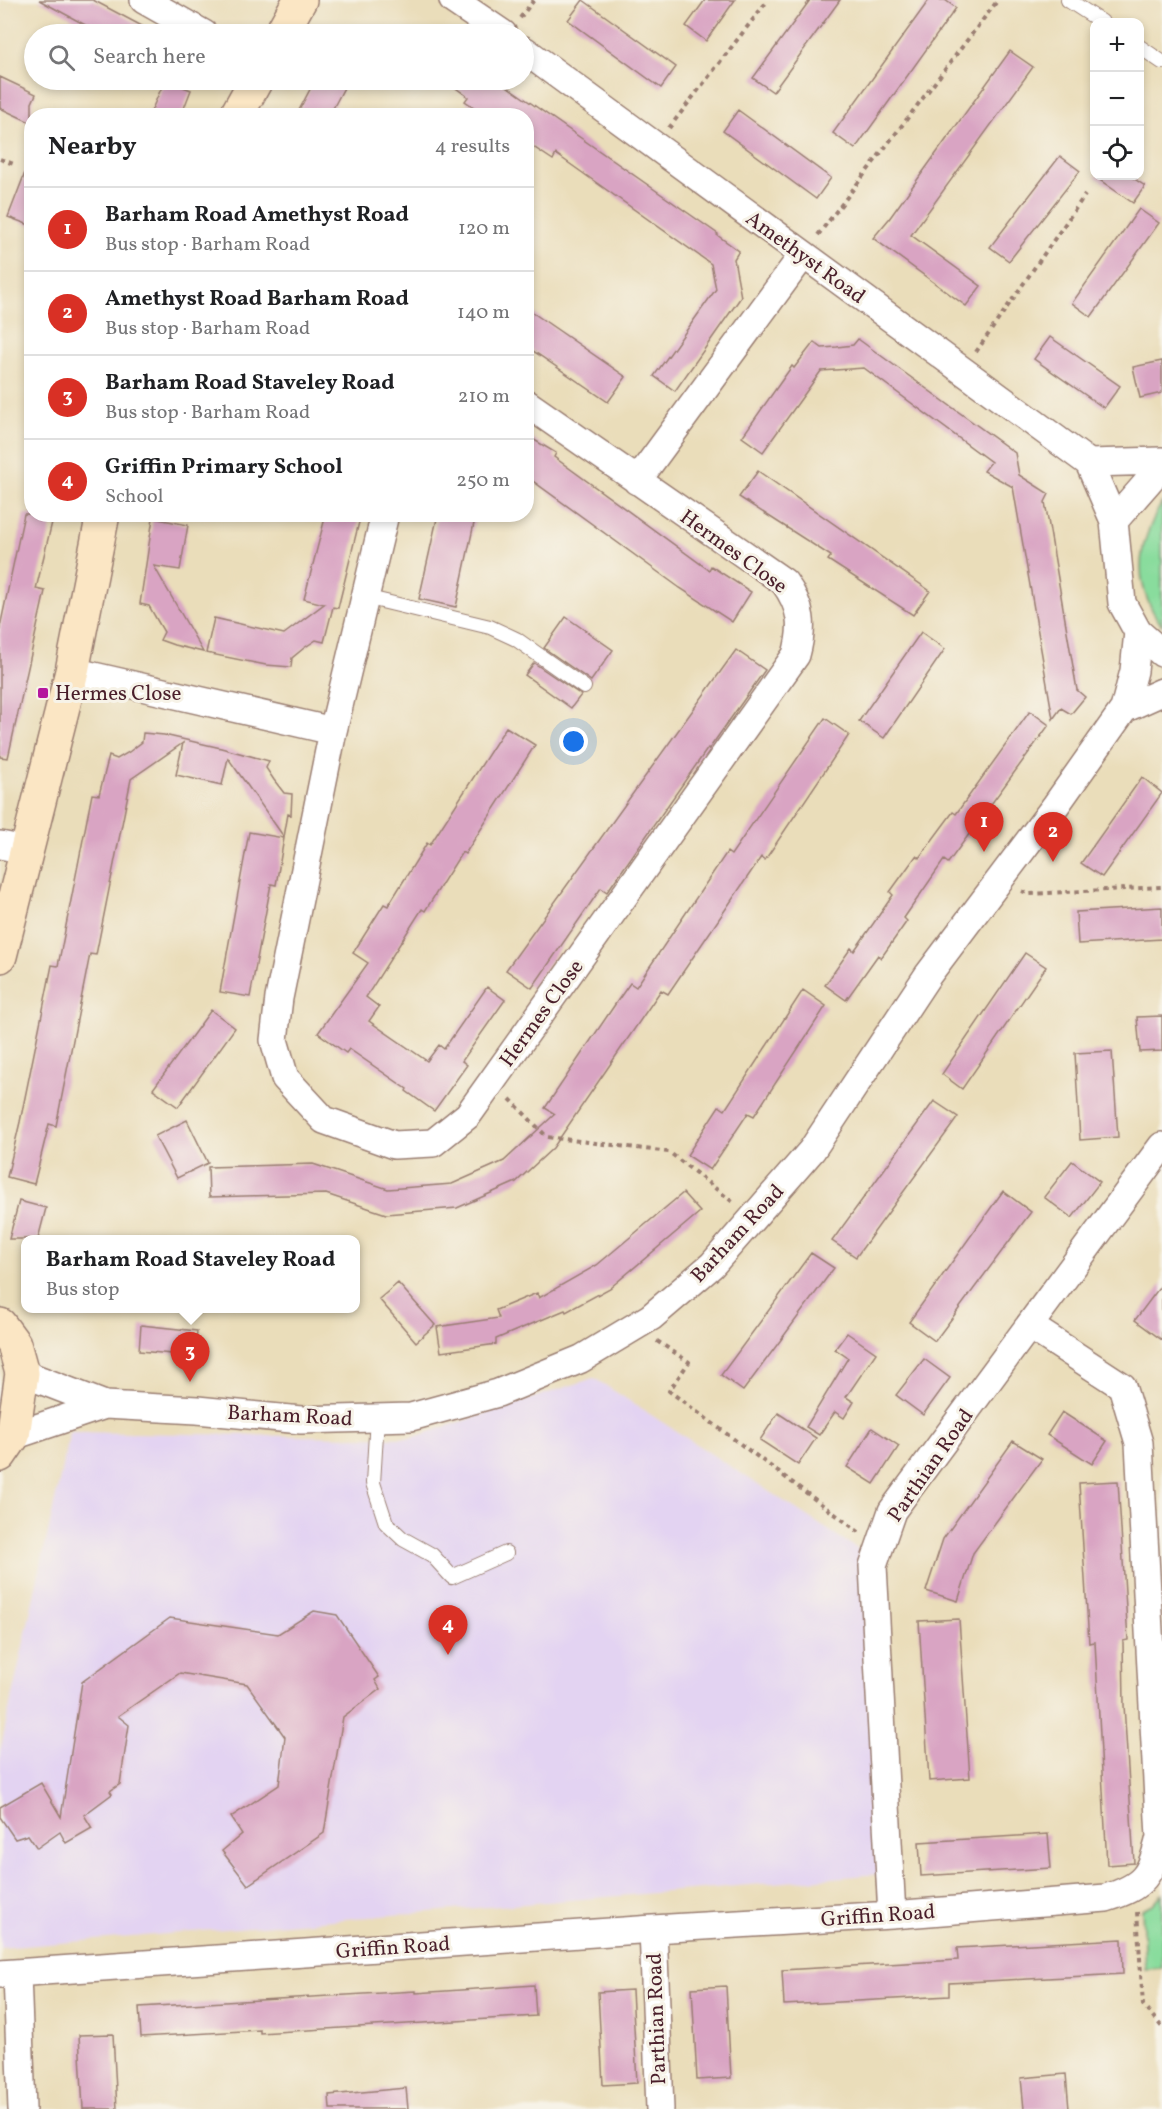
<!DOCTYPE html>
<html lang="en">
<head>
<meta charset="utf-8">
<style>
  :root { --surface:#fff; --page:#f6f6f6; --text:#202124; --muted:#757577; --line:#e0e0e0; --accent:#d93025 }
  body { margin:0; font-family:Vollkorn,serif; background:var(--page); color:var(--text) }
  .controls { position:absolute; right:18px; top:18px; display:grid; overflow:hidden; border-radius:12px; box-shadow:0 3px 9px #0003 }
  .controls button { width:54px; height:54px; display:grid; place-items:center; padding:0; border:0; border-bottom:2px solid var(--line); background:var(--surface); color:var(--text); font:30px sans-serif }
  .you { position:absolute; left:574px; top:742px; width:21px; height:21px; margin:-15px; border:4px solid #fff; border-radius:50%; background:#1a73e8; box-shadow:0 0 0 9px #1a73e833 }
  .badge { display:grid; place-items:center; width:39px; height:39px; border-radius:50%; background:var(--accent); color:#fff; font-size:20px; font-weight:700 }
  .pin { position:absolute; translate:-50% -50px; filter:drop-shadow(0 2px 3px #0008) }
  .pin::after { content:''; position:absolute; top:32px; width:21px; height:18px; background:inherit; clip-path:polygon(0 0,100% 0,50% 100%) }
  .popup { position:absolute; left:21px; top:1235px; width:339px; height:78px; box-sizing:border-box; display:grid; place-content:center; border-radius:12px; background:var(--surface); filter:drop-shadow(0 2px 4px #0005); font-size:20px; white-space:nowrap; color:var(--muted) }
  .popup b { font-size:22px; color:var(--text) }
  .popup::after { content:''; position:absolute; left:50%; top:100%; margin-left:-12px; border:12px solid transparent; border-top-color:var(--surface) }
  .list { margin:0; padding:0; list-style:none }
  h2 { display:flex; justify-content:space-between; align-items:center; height:78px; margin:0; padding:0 24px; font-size:26px }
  h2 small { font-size:20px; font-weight:400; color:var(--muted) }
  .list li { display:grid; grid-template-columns:39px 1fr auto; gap:18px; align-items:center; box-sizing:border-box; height:84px; padding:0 24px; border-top:2px solid var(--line) }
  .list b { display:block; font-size:22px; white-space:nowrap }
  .list p { margin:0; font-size:20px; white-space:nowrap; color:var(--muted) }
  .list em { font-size:20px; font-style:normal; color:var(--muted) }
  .icon { flex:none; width:33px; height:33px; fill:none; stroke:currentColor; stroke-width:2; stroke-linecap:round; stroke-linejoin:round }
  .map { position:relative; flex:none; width:1162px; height:2109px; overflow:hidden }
  .search { position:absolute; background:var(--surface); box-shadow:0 3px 9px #0003; left:24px; top:24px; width:510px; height:66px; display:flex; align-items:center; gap:15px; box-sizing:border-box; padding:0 21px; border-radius:33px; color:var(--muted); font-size:22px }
  .panel { position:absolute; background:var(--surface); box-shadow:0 3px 9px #0003; left:24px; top:108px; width:510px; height:414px; border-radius:24px }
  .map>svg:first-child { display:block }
  .built { fill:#e3d3f2 }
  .green { fill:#89dc9d; stroke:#6a7e64; stroke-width:1.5 }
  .building { fill:#d9a4c3 }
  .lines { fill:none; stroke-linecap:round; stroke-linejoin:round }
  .lane-casing { stroke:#9a7e72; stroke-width:16 }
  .street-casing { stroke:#9a7e72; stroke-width:30 }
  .secondary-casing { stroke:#9a7e72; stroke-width:36 }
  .path { stroke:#9a7e72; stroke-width:4; stroke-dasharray:4.5 4.5; stroke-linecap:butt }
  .lane { stroke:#fff; stroke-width:14 }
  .street { stroke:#fff; stroke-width:27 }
  .secondary { stroke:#fbe6c4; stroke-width:33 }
  .poi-dot { fill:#b5179e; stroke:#f7f3e8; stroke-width:2 }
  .labels { text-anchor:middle; stroke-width:6; stroke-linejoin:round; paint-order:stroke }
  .street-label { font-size:21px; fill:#4a1f2b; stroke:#f7f3e8 }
  .poi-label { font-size:21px; fill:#4a1f2b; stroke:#f7f3e8; text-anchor:start }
</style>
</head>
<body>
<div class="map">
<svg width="1162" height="2109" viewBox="0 0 1162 2109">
  <rect width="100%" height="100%" fill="#f7f3e8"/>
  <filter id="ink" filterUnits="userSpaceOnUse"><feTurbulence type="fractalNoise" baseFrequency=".0167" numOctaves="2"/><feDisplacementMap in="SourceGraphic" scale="12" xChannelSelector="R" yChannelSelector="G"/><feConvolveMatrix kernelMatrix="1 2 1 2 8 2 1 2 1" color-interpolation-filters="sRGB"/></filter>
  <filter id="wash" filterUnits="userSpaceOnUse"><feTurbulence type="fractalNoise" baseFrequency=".008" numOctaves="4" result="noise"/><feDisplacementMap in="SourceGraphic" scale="24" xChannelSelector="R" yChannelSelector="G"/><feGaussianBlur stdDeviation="1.35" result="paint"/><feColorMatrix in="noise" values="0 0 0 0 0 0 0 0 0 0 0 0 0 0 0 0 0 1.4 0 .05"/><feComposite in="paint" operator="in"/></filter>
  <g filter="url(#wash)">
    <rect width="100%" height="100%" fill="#eaddba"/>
    <path class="built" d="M 594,1378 L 873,1559 L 880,1874 L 0,1948 L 0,1751 L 70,1432 L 411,1438 Z"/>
    <path class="green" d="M 1162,502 L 1162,625 C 1155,618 1152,610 1148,601 C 1133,565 1144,535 1162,502 Z
      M 1162,1894 L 1162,1968 L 1145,1969 L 1142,1909 L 1153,1904 Z"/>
    <g id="blocks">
      <path class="building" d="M 39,0 L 93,0 L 157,34 L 102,34 Z
        M 583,0 L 676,67 L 661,88 L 568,20 Z
        M 705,0 L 735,0 L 706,41 L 686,26 Z
        M 810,0 L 840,0 L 773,92 L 753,78 Z
        M 929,0 L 945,0 L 956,8 L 855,149 L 833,133 Z
        M 1010,51 L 1033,67 L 911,235 L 981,286 L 966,306 L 873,238 L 889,219 Z
        M 0,77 L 36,94 L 32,103 L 32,123 L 0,108 Z
        M 165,80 L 191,90 L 181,116 L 149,116 Z
        M 315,80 L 348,80 L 329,116 L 296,116 Z
        M 445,80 L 498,80 L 718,234 L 717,235 L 739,251 L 734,259 L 741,297 L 675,391 L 654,376 L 716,289 L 711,264 L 556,154 L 553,160 L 526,142 L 526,116 L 487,116 L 465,101 L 468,97 Z
        M 738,110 L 831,178 L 816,199 L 723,131 Z
        M 1060,156 L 1080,171 L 1009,261 L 990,247 Z
        M 30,160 L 32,161 L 32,226 L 8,217 Z
        M 1094,176 L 1130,176 L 1145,186 L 1133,203 Z
        M 1139,209 L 1159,223 L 1091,317 L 1072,303 Z
        M 526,308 L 626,377 L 608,402 L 526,346 Z
        M 1050,337 L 1120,386 L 1104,408 L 1034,359 Z
        M 858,339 L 1015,453 L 1019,475 L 1049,494 L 1045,502 L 1077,690 L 1085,697 L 1071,714 L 1061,708 L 1053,719 L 1013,487 L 984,471 L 991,462 L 864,368 L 821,371 L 763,452 L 742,437 L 792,366 L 794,368 L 814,342 L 822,348 L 837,347 L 853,345 Z
        M 1162,361 L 1162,393 L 1140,398 L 1133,367 Z
        M 526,435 L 556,453 L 554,457 L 709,570 L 711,566 L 751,592 L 732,622 L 680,588 L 526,476 Z
        M 758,471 L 930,591 L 913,615 L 828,560 L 831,556 L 739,497 Z
        M 24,514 L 54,514 L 36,589 L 45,591 L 8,758 L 0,757 L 0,627 Z
        M 326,514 L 361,514 L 338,608 L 333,607 L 324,642 L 316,640 L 304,648 L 292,658 L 291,667 L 266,665 L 206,653 L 214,618 L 284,634 L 324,604 L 304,599 Z
        M 438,514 L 476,514 L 456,607 L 419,599 Z
        M 153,518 L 188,525 L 180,570 L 154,566 L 203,652 L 174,645 L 160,640 L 164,632 L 157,620 L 149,606 L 140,604 Z
        M 566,617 L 613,650 L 591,681 L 544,648 Z
        M 921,632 L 945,649 L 884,738 L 859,721 Z
        M 736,650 L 765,670 L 709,749 L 708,748 L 607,892 L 601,888 L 532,988 L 506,970 Z
        M 534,663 L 581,695 L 571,708 L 525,675 Z
        M 1030,711 L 1049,725 L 948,863 L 944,860 L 904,918 L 907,921 L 881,958 L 878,955 L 846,1000 L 825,985 L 851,948 L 854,951 L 873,924 L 893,895 L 890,892 L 916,856 L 919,858 L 953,812 L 956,814 Z
        M 825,718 L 849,735 L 765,860 L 761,857 L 668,994 L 661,990 L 553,1148 L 516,1182 L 457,1208 L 386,1214 L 326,1194 L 209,1197 L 208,1167 L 313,1164 L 388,1189 L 452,1184 L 504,1161 L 555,1114 L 545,1108 L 616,1003 L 630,983 L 636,987 L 727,852 L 731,855 Z
        M 506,727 L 535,745 L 465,854 L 462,852 L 425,911 L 422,909 L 366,997 L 379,1007 L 369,1021 L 427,1061 L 439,1045 L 444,1049 L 487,987 L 505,1000 L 462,1061 L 467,1065 L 434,1111 L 406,1091 L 407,1089 L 349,1049 L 346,1053 L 318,1033 L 368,963 L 353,953 L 384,904 L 388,906 L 427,843 L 430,845 Z
        M 143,733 L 164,735 L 221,748 L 269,761 L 266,768 L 274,780 L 284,793 L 292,794 L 291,815 L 288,814 L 284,837 L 228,758 L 222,785 L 176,775 L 183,743 L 131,779 L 96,955 L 90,954 L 56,1126 L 49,1124 L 34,1184 L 7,1177 L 20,1122 L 52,965 L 58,966 L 92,794 L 99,795 L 109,756 L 117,759 L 129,752 L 142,742 Z
        M 1142,777 L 1162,793 L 1102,877 L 1081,863 Z
        M 249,832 L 284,838 L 276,885 L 271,884 L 250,997 L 220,992 Z
        M 1162,907 L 1162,939 L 1078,944 L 1076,912 Z
        M 1025,953 L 1046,967 L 962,1089 L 942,1074 Z
        M 803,990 L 826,1006 L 754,1116 L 748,1113 L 710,1170 L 687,1155 L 719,1106 L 725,1110 Z
        M 211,1010 L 235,1028 L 178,1107 L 153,1089 Z
        M 1162,1016 L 1162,1051 L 1140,1052 L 1137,1017 Z
        M 1112,1051 L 1118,1137 L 1080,1140 L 1075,1053 Z
        M 934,1101 L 958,1117 L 856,1257 L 832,1241 Z
        M 187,1120 L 208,1163 L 177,1178 L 155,1136 Z
        M 1072,1161 L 1100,1182 L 1072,1218 L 1044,1197 Z
        M 1003,1191 L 1031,1212 L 935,1341 L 909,1322 Z
        M 683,1193 L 700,1212 L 610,1288 L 566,1312 L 565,1310 L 496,1339 L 496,1344 L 441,1352 L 437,1327 L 499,1318 L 496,1310 L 537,1293 L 539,1298 L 597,1265 Z
        M 19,1201 L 46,1208 L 38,1239 L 9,1239 Z
        M 811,1253 L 834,1268 L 743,1391 L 721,1375 Z
        M 398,1283 L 435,1325 L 416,1342 L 379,1299 Z
        M 1162,1284 L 1162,1340 L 1135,1320 Z
        M 141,1325 L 197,1331 L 195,1356 L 139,1351 Z
        M 847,1333 L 876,1353 L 846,1397 L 854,1402 L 844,1418 L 835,1412 L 819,1435 L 806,1427 L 848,1358 L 835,1349 Z
        M 924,1359 L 950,1378 L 923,1415 L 896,1395 Z
        M 1062,1412 L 1107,1441 L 1092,1464 L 1047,1435 Z
        M 778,1413 L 816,1438 L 798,1465 L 760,1440 Z
        M 872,1428 L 899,1446 L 874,1484 L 847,1467 Z
        M 1013,1441 L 1042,1459 L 973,1553 L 958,1601 L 926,1591 L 943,1539 Z
        M 1118,1481 L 1128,1640 L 1123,1641 L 1124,1705 L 1134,1863 L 1107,1865 L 1095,1642 L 1089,1643 L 1079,1483 Z
        M 314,1611 L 337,1615 L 379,1677 L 375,1680 L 380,1689 L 343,1717 L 324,1833 L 248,1885 L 222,1851 L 242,1834 L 231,1817 L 279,1785 L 285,1737 L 247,1684 L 180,1673 L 118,1716 L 129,1725 L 120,1784 L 110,1791 L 112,1794 L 84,1815 L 92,1828 L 66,1843 L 60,1832 L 37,1848 L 28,1835 L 15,1839 L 0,1817 L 0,1807 L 41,1783 L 61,1817 L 82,1682 L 170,1618 L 278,1634 Z
        M 959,1619 L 970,1778 L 929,1781 L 919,1621 Z
        M 1048,1834 L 1051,1868 L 921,1876 L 919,1842 Z
        M 1122,1939 L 1123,1974 L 949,1983 L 949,1996 L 784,2005 L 782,1970 L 958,1960 L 957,1948 Z
        M 534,1985 L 536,2016 L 260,2033 L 260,2030 L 141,2037 L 139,2007 L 416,1991 L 416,1993 Z
        M 726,1986 L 731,2078 L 697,2080 L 692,1988 Z
        M 632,1990 L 637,2083 L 603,2085 L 598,1992 Z
        M 113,2034 L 117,2109 L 83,2109 L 79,2035 Z
        M 1066,2074 L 1069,2109 L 1024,2109 L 1021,2078 Z
        M 406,2088 L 408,2109 L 330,2109 L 329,2095 Z"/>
    </g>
  </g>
  <g filter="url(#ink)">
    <use href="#blocks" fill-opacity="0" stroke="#9a7e72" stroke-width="1.5"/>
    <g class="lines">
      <g class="lane-casing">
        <path id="lane" d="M 1068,0 L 1102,22
          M 1140,47 L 1162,62
          M 365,597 L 490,627 L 516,639 L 584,687
          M 377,1418 L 373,1483 L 386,1523 L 403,1539 L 432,1555 L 452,1577 L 506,1553"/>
      </g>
      <g class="street-casing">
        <path id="street" d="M 144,0 L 204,34
          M 453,0 L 503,34
          M 524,50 L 1089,463 L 1114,521 L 1122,603 L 1138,632 L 1162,653
          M 1089,463 L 1162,461
          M 637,481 L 803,255
          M 385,514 L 333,731 L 279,998 L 274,1040 L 285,1078 L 324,1120 L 394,1145 L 433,1143 L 468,1115 L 796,655 C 804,626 802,607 784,582 L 526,403
          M 1114,521 L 1162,466
          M 72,671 L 333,731
          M 1124,709 L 1162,692
          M 0,845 L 26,850
          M 22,1373 L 105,1405 L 197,1410 L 301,1420 L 411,1417 L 498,1393 L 581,1359 L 651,1317 L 712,1265 L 812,1150 L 928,975 L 1056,805 L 1124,709 L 1134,671 L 1138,632
          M 13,1436 L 105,1405
          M 892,1915 L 873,1566 L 892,1511 L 1162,1146
          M 653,1929 L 660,2109
          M 0,1974 L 653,1929 L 892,1915 L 1106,1898 C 1145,1886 1151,1875 1160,1837 L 1139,1443 L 1122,1386 L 1030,1326
          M 17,1974 L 22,2109"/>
      </g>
      <g class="secondary-casing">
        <path id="secondary" d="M 281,34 L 300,0
          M 236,116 L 256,80
          M 0,956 L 72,671 L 103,514
          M 0,1325 L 14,1344 L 22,1373 L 13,1436 L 0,1455"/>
      </g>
      <path class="path" d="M 520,18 L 534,0
        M 669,128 L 768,0
        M 0,159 L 16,165
        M 818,235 L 998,0
        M 976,352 L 1085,195
        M 1022,891 L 1029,894 L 1162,887
        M 510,1099 L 547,1137 L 669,1152 L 734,1203
        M 657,1341 L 689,1362 L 669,1391 L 859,1532
        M 1137,1912 L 1143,2005 L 1162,2027"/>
      <use href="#lane" class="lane"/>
      <use href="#street" class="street"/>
      <use href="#secondary" class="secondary"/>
    </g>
  </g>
  <rect class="poi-dot" x="37" y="687" width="12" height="12" rx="3"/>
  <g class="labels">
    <g class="street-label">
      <text transform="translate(806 257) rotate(36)" y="7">Amethyst Road</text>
      <text transform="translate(734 551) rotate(36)" y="7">Hermes Close</text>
      <text transform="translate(541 1013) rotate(-54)" y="7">Hermes Close</text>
      <text transform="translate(737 1233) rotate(-47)" y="7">Barham Road</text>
      <text transform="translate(290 1415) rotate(3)" y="7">Barham Road</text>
      <text transform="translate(930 1465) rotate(-55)" y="7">Parthian Road</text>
      <text transform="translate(878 1915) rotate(-4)" y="7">Griffin Road</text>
      <text transform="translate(393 1947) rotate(-4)" y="7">Griffin Road</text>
      <text transform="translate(656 2019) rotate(-92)" y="7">Parthian Road</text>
    </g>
    <g class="poi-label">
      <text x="55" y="700">Hermes Close</text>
    </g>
  </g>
</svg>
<div class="controls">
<button>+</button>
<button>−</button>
<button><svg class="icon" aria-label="locate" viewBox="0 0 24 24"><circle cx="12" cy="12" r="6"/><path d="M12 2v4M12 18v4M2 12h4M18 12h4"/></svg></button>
</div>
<div class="you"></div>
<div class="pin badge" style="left:984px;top:852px">1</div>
<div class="pin badge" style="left:1053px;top:862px">2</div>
<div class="pin badge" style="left:190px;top:1382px">3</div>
<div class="popup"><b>Barham Road Staveley Road</b>Bus stop</div>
<div class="pin badge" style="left:448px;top:1655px">4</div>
<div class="search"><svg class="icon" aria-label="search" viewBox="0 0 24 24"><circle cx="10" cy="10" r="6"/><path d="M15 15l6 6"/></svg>Search here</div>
<section class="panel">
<h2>Nearby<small>4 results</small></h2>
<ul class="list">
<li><span class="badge">1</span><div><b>Barham Road Amethyst Road</b><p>Bus stop · Barham Road</p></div><em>120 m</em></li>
<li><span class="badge">2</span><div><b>Amethyst Road Barham Road</b><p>Bus stop · Barham Road</p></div><em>140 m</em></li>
<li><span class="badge">3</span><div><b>Barham Road Staveley Road</b><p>Bus stop · Barham Road</p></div><em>210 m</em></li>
<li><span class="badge">4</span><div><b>Griffin Primary School</b><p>School</p></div><em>250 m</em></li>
</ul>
</section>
</div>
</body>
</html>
